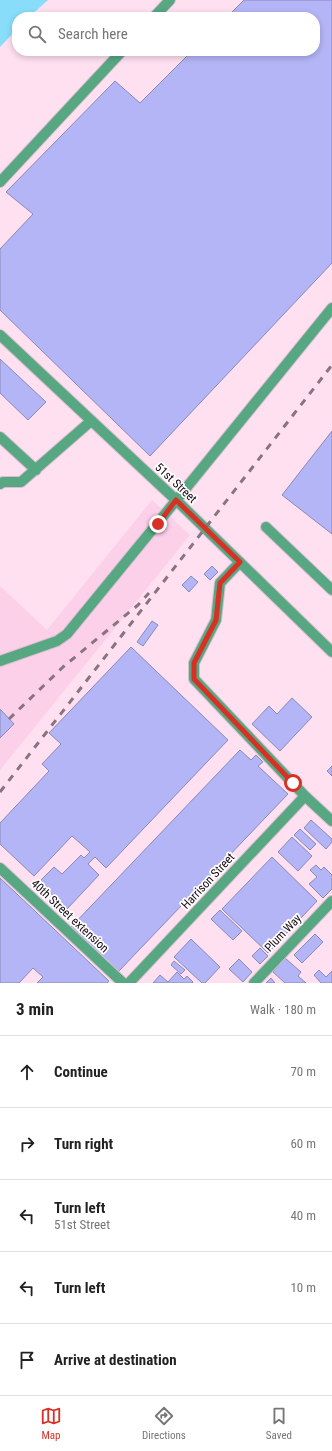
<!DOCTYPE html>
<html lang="en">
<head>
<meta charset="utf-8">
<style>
  :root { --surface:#fff; --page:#f2f2f2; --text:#222; --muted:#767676; --line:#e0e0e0; --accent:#d93025 }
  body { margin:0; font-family:"Roboto Condensed",sans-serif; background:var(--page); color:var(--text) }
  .stop { position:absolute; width:12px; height:12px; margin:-9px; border:3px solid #d93025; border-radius:50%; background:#fff }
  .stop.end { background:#d93025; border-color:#fff; box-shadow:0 1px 4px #0008 }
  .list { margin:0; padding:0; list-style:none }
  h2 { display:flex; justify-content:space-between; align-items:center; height:52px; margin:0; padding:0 16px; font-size:17px }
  h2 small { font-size:13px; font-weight:400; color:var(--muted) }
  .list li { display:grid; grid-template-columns:26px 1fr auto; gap:12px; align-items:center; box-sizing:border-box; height:72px; padding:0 16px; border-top:1px solid var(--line) }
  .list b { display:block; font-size:15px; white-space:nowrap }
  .list p { margin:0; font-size:13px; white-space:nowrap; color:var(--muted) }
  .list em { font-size:13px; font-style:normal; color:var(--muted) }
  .icon { flex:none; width:22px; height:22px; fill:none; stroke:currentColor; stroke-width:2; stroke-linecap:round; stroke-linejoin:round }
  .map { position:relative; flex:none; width:332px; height:983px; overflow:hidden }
  .search { position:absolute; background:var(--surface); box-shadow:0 2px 6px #0003; left:12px; right:12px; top:12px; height:44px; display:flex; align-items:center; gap:10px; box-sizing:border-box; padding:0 14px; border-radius:16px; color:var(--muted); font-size:15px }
  .sheet { height:412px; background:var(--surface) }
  nav { display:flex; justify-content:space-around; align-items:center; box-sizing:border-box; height:56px; border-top:1px solid var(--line); background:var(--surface); font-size:11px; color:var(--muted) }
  nav a { display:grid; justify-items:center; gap:2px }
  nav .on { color:var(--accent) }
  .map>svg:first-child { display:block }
  .built { fill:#fdd0ea }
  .water { fill:#88ddfb }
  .building { fill:#b3b5f6; stroke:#888ab6 }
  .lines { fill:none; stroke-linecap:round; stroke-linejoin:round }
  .minor-casing { stroke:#d9becd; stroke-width:12 }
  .minor { stroke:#57a783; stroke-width:10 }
  .rail { stroke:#897380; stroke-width:3; stroke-dasharray:7 7; stroke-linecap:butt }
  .route { stroke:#d93025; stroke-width:5 }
  .labels { text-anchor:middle; stroke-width:3.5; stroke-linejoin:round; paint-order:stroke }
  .street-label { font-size:12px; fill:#190a13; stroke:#fff }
</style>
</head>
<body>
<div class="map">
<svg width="332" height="983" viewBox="0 0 332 983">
  <rect width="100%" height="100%" fill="#fee0f1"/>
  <path class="built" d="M 152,500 L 190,535 L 0,770 L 0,586 L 47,630 Z"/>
  <path class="water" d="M 0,0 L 48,0 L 29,17 L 17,17 L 17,29 L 0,47 Z"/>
  <path class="building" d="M 244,0 L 332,0 L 332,263 L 150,456 L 0,310 L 0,249 L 33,214 L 6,192 L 115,81 L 140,103 L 192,51 L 315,51 L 315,17 L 227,17 Z
    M 0,359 L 46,402 L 28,420 L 0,393 Z
    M 332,431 L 332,534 L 282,495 Z
    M 212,566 L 218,572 L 210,580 L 204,574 Z
    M 191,576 L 198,582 L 189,592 L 182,585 Z
    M 152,621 L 158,625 L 143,646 L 137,642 Z
    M 131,647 L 228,740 L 106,868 L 95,857 L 88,864 L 99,875 L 67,909 L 39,882 L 54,867 L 62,874 L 81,855 L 84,858 L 90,852 L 72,836 L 34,876 L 0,844 L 0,823 L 49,771 L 42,764 L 61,744 L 49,733 Z
    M 292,698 L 312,717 L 280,751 L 252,724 L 269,706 L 277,714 Z
    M 0,709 L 14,724 L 0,738 Z
    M 240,750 L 251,760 L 256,755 L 263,762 L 258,766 L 288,794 L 118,972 L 71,927 Z
    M 332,766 L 332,776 L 327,771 Z
    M 311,820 L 332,839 L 332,842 L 326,849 L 304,828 Z
    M 300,829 L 316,844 L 310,850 L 294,835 Z
    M 292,837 L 312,856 L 298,871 L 278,852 Z
    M 272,857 L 317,901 L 268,953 L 222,909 Z
    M 316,865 L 321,870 L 324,867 L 332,875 L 332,889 L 323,898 L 309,884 L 317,877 L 310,870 Z
    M 0,878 L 109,981 L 107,983 L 37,983 L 43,977 L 33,968 L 19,983 L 0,983 Z
    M 220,910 L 242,931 L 233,940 L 211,919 Z
    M 315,934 L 323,942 L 302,963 L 294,955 Z
    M 191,939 L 220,967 L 205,983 L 202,983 L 174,957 Z
    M 260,948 L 268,956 L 260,964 L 252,956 Z
    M 285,958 L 301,972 L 298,976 L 306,983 L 285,983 L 273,972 Z
    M 239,959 L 252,972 L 243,982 L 229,969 Z
    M 174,961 L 185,970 L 181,974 L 171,965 Z
    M 319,970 L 326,977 L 332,971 L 332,983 L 321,983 L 314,975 Z
    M 177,972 L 184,979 L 187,976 L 193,982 L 192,983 L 153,983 L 160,975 L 168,982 Z
    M 271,978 L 275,983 L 266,983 Z"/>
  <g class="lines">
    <g class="minor-casing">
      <path id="minor" d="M 154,17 L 170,0
        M 0,182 L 122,51
        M 0,335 L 176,500 L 332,652
        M 0,437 L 36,470
        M 0,484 L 3,482 L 21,482 L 91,421
        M 266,527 L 332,590
        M 240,562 L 220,583 L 216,620 L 194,663 L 194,679 L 305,796 L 332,821
        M 0,661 L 57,641 L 67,634 C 156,526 244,416 332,308
        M 0,868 L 123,983
        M 129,983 L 305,796
        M 254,983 L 332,901"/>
    </g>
    <use href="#minor" class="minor"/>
    <path class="rail" d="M 9,719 L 63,667 L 138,605 L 149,593
      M 0,792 L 332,365"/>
  </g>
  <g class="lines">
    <path class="route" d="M 158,524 L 176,500 L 240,562 L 220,583 L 216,620 L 194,663 L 194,679 L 293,783"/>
  </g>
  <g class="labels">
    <g class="street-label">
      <text transform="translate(176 483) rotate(43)" y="4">51st Street</text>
      <text transform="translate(208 881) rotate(-47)" y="4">Harrison Street</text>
      <text transform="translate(70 916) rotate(43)" y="4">40th Street extension</text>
      <text transform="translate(283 933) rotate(-46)" y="4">Plum Way</text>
    </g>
  </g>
</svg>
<div class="stop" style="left:293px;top:783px"></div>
<div class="stop end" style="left:158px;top:524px"></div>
<div class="search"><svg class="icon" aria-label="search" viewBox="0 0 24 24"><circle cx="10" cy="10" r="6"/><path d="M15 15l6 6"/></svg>Search here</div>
</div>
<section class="sheet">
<h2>3 min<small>Walk · 180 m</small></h2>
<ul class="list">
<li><svg class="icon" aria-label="ahead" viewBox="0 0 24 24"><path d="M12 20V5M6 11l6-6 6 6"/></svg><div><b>Continue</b></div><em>70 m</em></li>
<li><svg class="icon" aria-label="right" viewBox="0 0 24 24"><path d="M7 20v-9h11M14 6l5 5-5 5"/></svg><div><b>Turn right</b></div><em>60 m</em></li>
<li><svg class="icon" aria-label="left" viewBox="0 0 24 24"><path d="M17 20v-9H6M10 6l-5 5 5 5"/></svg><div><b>Turn left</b><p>51st Street</p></div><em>40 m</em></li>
<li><svg class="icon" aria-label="left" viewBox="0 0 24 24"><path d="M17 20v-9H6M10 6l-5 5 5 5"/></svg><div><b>Turn left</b></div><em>10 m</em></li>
<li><svg class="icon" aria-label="arrive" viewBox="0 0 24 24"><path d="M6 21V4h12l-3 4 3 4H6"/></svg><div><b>Arrive at destination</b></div></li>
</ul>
</section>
<nav>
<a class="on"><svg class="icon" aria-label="map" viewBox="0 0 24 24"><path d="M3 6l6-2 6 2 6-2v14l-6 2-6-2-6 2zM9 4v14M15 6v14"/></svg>Map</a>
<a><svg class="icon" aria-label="directions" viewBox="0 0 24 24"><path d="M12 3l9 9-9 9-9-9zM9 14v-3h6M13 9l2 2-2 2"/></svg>Directions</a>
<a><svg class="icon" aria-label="saved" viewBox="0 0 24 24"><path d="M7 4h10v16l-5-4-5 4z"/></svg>Saved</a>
</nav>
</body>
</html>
